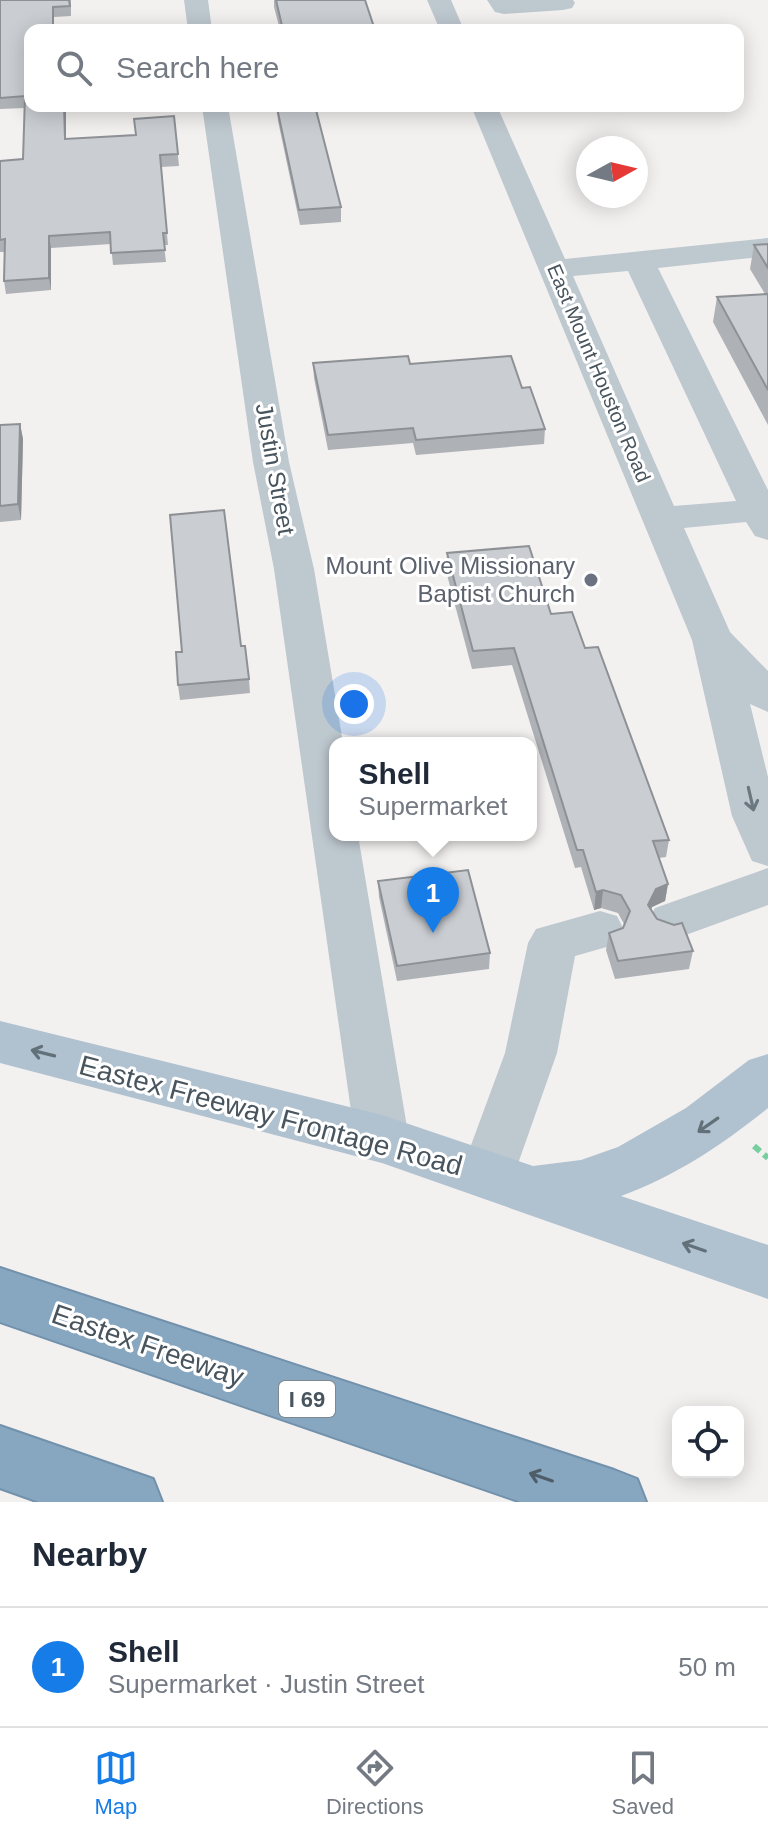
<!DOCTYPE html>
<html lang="en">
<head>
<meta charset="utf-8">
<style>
  :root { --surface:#fff; --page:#f2f2f3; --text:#1f2937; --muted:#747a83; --line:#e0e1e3; --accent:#167ce7 }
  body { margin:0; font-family:Helvetica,sans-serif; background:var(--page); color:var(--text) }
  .controls { position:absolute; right:24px; bottom:24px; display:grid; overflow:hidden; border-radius:16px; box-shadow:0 4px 20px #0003 }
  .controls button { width:72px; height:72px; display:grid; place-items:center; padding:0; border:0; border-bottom:2px solid var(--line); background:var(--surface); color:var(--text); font:40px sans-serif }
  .compass { position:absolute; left:576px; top:136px; width:72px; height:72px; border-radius:50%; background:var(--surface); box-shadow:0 4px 20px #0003; rotate:82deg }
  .you { position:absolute; left:354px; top:704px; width:28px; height:28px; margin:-20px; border:6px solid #fff; border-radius:50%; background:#1a73e8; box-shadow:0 0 0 12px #1a73e833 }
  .badge { display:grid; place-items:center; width:52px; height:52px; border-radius:50%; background:var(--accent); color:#fff; font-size:26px; font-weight:700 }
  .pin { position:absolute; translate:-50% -66px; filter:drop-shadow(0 2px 4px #0008) }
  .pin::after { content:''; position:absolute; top:42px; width:28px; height:24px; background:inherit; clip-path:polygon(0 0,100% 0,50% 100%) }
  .popup { position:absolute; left:329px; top:737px; width:208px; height:104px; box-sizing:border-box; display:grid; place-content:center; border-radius:16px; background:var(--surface); filter:drop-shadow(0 2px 6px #0005); font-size:26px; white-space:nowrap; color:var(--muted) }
  .popup b { font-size:30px; color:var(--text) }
  .popup::after { content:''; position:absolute; left:50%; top:100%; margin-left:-16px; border:16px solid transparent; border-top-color:var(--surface) }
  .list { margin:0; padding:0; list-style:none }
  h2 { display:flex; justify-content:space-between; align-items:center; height:104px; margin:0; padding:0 32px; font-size:34px }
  h2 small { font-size:26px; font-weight:400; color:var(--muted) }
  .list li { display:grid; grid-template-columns:52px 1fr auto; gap:24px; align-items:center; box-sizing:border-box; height:120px; padding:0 32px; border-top:2px solid var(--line) }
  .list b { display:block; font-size:30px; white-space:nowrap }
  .list p { margin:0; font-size:26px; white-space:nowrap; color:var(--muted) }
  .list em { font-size:26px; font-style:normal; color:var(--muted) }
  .icon { flex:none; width:44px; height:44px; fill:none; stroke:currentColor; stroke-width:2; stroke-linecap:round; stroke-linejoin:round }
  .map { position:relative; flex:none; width:768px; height:1502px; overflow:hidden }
  .search { position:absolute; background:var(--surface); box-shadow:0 4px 20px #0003; left:24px; right:24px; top:24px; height:88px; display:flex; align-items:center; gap:20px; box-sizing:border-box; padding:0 28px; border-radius:16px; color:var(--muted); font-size:30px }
  .sheet { height:224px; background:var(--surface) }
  nav { display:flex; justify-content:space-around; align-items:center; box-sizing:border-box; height:112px; border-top:2px solid var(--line); background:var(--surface); font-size:22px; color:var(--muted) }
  nav a { display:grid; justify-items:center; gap:4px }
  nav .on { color:var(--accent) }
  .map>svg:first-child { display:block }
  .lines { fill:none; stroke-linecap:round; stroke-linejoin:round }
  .highway-casing { stroke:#7291ab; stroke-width:4 }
  .path { stroke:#76cf9e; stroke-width:6; stroke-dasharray:8 5; stroke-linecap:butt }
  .minor { fill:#bec8cf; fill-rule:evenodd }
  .major { fill:#b0c1cf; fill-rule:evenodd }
  .highway { fill:#87a6c0; fill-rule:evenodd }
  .wall { fill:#aeb1b5 }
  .shaded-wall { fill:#8d9094 }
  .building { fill:#caced3; stroke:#8d9094; stroke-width:2 }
  .oneway { stroke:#6b7880 }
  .oneway2 { stroke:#62707a }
  .oneway3 { stroke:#4e5d68 }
  .worship-dot { fill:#6b7280; stroke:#fff; stroke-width:3 }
  .labels { text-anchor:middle; stroke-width:6; stroke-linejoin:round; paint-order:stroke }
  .far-street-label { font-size:20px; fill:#48555e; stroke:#fff }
  .shield { fill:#fff; stroke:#7f888e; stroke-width:2 }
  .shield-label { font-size:22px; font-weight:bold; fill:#48555e }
  .street-label { font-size:24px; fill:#48555e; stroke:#fff }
  .worship-label { font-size:24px; fill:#5b616d; stroke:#fff; text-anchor:end }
  .near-street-label { font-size:28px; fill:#48555e; stroke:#fff }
</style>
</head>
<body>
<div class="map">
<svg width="768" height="1502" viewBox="0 0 768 1502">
  <rect width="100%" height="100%" fill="#f3f0f0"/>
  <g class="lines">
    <g class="highway-casing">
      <path id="highway" d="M 0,1268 L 614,1470 L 637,1479 L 646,1502 L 521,1502 L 0,1322 Z
        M 0,1426 L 153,1479 L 162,1502 L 39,1502 L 0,1488 Z"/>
    </g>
    <path class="path" d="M 754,1146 L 768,1158"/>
    <path class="minor" d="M 184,0 L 208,0 L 212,30 L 188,30 Z
      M 427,0 L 451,0 L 464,30 L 440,30 Z
      M 487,0 L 573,0 L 575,3 L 572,8 L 563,10 L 504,14 L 495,12 Z
      M 202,106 L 228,106 L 289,462 L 314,569 L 343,743 L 335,743 L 335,835 L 358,835 L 409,1139 L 401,1156 L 382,1163 L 363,1156 L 355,1139 L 274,569 L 253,462 Z
      M 471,106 L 497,106 L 565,259 L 768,238 L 768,256 L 658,268 L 768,490 L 768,540 L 755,536 L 746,522 L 684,528 L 730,632 L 768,671 L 768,712 L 750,704 L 768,777 L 768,866 L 752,861 L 732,816 L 692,640 ZM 628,271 L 736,501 L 674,506 L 573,276 Z
      M 768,868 L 768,905 L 672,940 L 655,934 L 648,921 L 655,908 Z
      M 600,911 L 617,916 L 624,930 L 617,944 L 575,956 L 557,1053 L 508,1192 L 488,1200 L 468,1192 L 460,1175 L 505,1053 L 528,943 L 536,929 Z"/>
    <path class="major" d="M 0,1021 L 382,1115 L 533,1166 L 581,1160 L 618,1147 L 686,1108 L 749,1060 L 768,1054 L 768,1108 C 723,1144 676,1176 621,1196 L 768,1245 L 768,1299 L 382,1163 L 0,1063 Z"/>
    <use href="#highway" class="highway"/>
  </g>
  <path class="wall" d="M 0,0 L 71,0 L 71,16 L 54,17 L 54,30 L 30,106 L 66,106 L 66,139 L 136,135 L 174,116 L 179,166 L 161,167 L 168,245 L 164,245 L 166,262 L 113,265 L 111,244 L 51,248 L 51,290 L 6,294 L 4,281 L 5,252 L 0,252 L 0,161 L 23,159 L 25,108 L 0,109 Z
    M 274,0 L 365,0 L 375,30 L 280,30 L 274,7 Z
    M 277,108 L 341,207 L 341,222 L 300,225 L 278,121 Z
    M 754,245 L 768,268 L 768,425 L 713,322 L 717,297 L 765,294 L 750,269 Z
    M 313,363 L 410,364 L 522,388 L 545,429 L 544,444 L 416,455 L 413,443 L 328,450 L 314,378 Z
    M 20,424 L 23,439 L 21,520 L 0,522 L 0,425 Z
    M 447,553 L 551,614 L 585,648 L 669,840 L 666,857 L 659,858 L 668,884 L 665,901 L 652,907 L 651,909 L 657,919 L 693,951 L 689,969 L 615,979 L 606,950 L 609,933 L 623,928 L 624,924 L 618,913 L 601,908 L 594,910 L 581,867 L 575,868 L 512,665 L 472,669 L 446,571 Z
    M 241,646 L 249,679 L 250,693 L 180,700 L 178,685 Z
    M 378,881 L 490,953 L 489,969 L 397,981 L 379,897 Z"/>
  <path class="shaded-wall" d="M 64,106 L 66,106 L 66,151 L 65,139 Z
    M 49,236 L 51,248 L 51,290 L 49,278 Z
    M 20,424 L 23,439 L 21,520 L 18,504 Z
    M 668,884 L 665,901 L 652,907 L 645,922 L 648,905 L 656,889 Z
    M 603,890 L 601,908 L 594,910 L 596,892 Z"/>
  <path class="building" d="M 0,0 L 69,0 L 70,6 L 53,7 L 53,30 L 30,30 L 30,106 L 64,106 L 65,139 L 136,135 L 134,119 L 174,116 L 178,154 L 160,155 L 167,233 L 163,233 L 165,250 L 111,253 L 110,232 L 49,236 L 49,278 L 4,281 L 5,239 L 0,240 L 0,161 L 23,159 L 25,96 L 0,98 Z
    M 276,0 L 365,0 L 375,30 L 337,30 L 336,28 L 283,30 Z
    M 302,106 L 315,106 L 341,207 L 299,210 L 277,108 Z
    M 768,244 L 768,268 L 754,245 Z
    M 768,294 L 768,390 L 717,297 Z
    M 408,356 L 410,364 L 511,356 L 522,388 L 530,387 L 545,429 L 416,440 L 413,428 L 328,435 L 313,363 Z
    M 20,424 L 18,504 L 0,506 L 0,425 Z
    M 224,510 L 241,646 L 245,646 L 249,679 L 178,685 L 176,652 L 182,652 L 170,515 Z
    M 529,546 L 551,614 L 572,612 L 585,648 L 598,647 L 669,840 L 653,841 L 668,884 L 656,889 L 648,905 L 657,919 L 674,925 L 682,923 L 693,951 L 618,961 L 609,933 L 623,928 L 630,911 L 621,895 L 603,890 L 596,892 L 583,850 L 577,850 L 514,648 L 473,651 L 447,553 Z
    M 468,870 L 490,953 L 397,966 L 378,881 Z"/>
  <defs><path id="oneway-shaft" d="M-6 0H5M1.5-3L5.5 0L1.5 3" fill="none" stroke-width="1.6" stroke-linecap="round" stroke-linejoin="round" transform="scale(2)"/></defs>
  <use class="oneway" href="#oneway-shaft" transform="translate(751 799) rotate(77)"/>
  <g class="oneway2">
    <use href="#oneway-shaft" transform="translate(43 1053) rotate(-166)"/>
    <use href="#oneway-shaft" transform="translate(708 1125) rotate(145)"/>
    <use href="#oneway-shaft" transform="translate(694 1247) rotate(-161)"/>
  </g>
  <use class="oneway3" href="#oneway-shaft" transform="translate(541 1477) rotate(-161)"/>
  <circle class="worship-dot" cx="591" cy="580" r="8"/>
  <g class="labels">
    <g class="far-street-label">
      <text transform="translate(599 373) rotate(67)" y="7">East Mount Houston Road</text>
    </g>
    <rect class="shield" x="279" y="1381" width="56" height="36" rx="6"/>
    <g class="shield-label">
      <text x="307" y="1407">I 69</text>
    </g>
    <g class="street-label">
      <text transform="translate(275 469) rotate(80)" y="8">Justin Street</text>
    </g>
    <g class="worship-label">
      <text x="575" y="574">Mount Olive Missionary<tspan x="575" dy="28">Baptist Church</tspan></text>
    </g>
    <g class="near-street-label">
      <text transform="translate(271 1115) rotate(15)" y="10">Eastex Freeway Frontage Road</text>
      <text transform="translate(148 1345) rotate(19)" y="10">Eastex Freeway</text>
    </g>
  </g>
</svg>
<div class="controls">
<button><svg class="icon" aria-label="locate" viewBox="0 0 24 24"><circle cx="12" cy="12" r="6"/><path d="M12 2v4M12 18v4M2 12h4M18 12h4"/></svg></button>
</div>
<svg class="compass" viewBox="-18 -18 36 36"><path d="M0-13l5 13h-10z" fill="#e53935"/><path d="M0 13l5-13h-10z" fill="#747a83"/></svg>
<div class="you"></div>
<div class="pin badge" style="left:433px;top:933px">1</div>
<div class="popup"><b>Shell</b>Supermarket</div>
<div class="search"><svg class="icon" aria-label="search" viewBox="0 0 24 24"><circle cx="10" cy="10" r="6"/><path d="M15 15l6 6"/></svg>Search here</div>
</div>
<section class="sheet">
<h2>Nearby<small></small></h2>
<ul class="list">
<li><span class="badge">1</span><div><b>Shell</b><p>Supermarket · Justin Street</p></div><em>50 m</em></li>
</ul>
</section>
<nav>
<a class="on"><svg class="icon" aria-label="map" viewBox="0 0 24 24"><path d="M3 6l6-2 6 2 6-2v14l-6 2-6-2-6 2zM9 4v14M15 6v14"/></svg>Map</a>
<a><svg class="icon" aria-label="directions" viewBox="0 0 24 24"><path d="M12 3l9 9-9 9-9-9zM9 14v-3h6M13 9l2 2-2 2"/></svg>Directions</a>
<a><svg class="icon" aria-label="saved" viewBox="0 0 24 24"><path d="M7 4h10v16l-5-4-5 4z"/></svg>Saved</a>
</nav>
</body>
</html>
